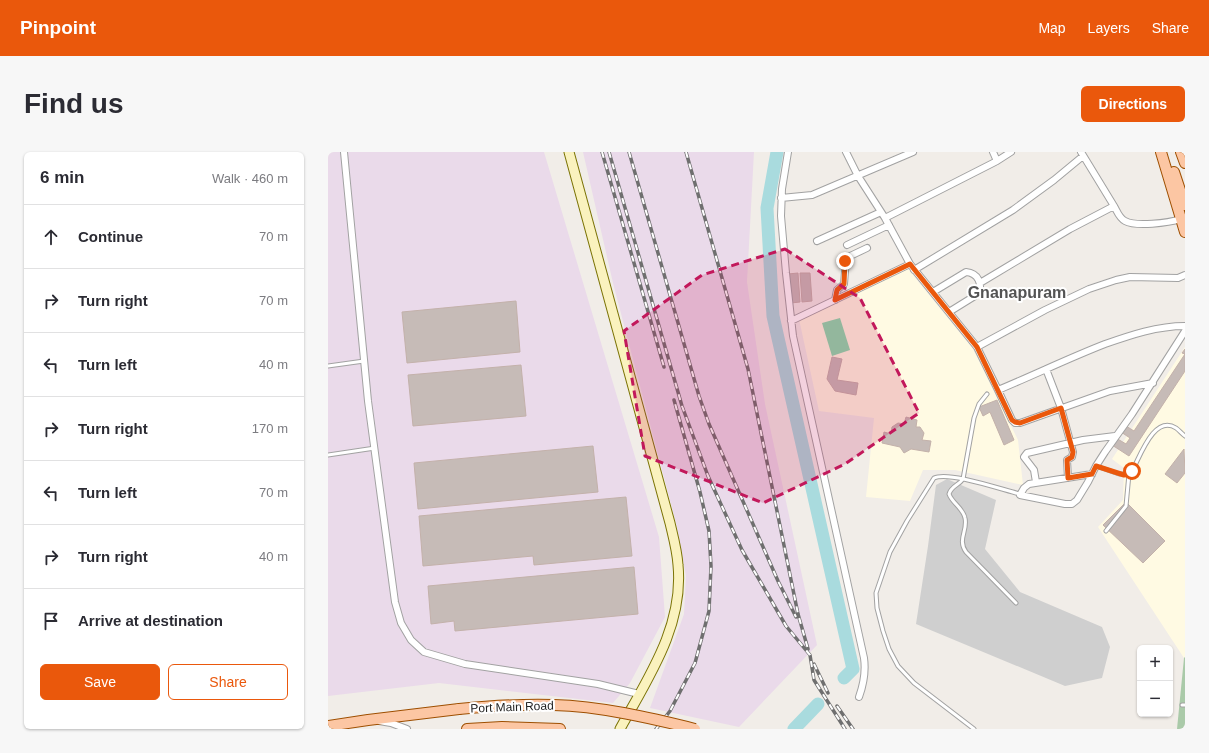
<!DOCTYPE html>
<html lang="en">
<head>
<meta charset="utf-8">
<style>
  :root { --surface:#fff; --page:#f7f7f7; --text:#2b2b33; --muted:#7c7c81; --line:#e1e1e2; --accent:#ea580c }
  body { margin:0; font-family:Helvetica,sans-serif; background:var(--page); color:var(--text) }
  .controls { position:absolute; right:12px; bottom:12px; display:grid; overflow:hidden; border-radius:6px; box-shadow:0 1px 3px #0004 }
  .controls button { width:36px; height:36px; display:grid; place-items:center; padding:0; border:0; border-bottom:1px solid var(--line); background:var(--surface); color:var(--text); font:20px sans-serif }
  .stop { position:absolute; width:12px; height:12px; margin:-9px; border:3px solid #ea580c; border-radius:50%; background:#fff }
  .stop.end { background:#ea580c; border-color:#fff; box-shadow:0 1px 4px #0008 }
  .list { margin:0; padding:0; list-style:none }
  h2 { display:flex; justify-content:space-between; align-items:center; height:52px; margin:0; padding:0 16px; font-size:17px }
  h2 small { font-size:13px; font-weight:400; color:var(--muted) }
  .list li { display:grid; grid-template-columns:26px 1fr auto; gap:12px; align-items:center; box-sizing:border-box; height:64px; padding:0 16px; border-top:1px solid var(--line) }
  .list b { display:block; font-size:15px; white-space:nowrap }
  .list em { font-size:13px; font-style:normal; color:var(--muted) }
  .actions { display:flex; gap:8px; padding:12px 16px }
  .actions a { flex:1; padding:9px 0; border:1px solid var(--accent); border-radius:6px; text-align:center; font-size:14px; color:var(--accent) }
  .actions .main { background:var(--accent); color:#fff }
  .icon { flex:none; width:22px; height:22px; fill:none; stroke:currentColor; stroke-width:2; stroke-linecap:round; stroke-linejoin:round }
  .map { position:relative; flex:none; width:857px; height:577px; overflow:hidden; border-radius:6px }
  header { display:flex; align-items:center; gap:24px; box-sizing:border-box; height:56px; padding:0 20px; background:var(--accent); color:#fff }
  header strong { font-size:19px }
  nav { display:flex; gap:22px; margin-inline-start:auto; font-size:14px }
  .intro { display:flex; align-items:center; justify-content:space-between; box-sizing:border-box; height:96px; padding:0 24px }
  h1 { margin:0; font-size:28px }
  .button { padding:10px 18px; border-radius:6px; background:var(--accent); color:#fff; font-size:14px; font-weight:700 }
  main { display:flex; gap:24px; padding:0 24px }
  aside { flex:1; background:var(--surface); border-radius:6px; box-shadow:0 1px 3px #0004 }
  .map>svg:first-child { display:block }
  .industrial { fill:#eadaea }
  .education { fill:#fffae3 }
  .religious { fill:#cfcfcf }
  .cemetery { fill:#aacaa9 }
  .pitch { fill:#87dfae }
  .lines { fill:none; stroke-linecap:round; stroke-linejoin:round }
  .river { stroke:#a9dbde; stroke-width:13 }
  .building { fill:#c6bbb7; stroke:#c3b1aa }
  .lane-casing { stroke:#a2a2a2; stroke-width:5 }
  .street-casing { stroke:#a2a2a2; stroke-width:8 }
  .secondary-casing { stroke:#7b7305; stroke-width:11 }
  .primary-casing { stroke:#9e4f01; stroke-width:12 }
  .lane { stroke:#fff; stroke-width:3 }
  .street { stroke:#fff; stroke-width:6 }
  .secondary { stroke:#faf2be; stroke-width:9 }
  .primary { stroke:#fcc6a3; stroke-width:10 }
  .rail-casing { stroke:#6f6f6f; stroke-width:3.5 }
  .rail { stroke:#fff; stroke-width:2; stroke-dasharray:6; stroke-linecap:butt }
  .primary-bridge-casing { stroke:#9e4f01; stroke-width:12; stroke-linecap:butt }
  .primary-bridge { stroke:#fcc6a3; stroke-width:10 }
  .route { stroke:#ea580c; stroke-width:5 }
  .marked { fill:#c2185b; fill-opacity:0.2; stroke:#c2185b; stroke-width:3; stroke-dasharray:8 5; stroke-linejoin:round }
  .labels { text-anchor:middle; stroke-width:4; stroke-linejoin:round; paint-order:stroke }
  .street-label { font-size:12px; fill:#212121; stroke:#fff }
  .district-label { font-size:16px; font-weight:bold; fill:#545454; stroke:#fff }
</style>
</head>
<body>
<header>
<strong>Pinpoint</strong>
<nav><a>Map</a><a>Layers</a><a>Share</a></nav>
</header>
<div class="intro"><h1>Find us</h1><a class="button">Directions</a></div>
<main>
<aside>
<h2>6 min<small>Walk · 460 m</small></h2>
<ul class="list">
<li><svg class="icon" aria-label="ahead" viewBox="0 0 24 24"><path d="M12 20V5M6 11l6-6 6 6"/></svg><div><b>Continue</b></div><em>70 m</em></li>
<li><svg class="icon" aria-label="right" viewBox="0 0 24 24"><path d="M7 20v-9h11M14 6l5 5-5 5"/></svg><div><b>Turn right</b></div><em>70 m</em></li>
<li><svg class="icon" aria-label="left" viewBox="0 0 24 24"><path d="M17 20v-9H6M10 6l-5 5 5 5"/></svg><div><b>Turn left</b></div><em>40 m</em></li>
<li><svg class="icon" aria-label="right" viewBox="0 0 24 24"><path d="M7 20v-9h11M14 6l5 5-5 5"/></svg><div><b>Turn right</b></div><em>170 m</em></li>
<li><svg class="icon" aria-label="left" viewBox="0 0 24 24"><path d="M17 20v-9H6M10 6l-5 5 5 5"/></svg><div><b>Turn left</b></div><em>70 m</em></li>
<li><svg class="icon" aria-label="right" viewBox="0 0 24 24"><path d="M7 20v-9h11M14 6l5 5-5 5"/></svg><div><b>Turn right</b></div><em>40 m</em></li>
<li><svg class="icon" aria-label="arrive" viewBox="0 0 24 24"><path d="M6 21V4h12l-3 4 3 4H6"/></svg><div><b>Arrive at destination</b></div></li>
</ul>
<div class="actions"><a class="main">Save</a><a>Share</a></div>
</aside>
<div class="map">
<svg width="857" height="577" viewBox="0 0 857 577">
  <rect width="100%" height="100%" fill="#f1ede8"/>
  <path class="industrial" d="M 0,0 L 216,0 L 331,385 L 337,465 L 302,531 L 285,551 L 111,531 L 0,544 Z
    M 255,0 L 426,0 L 419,130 L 437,252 L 489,493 L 411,575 L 322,556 L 356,462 L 358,424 L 348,371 L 285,131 Z"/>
  <path class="education" d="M 580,117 L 645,197 L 690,288 L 695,333 L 627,318 L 595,318 L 582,349 L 538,345 L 546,266 L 491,259 L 471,167 Z
    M 857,195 L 857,505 L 856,506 L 770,375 L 795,348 L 796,316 L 784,307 Z"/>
  <path class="religious" d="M 619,327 L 668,348 L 657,397 L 692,440 L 774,475 L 782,495 L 774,526 L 737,534 L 588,472 L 600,394 L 608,333 Z"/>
  <path class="cemetery" d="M 857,505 L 857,577 L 849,577 L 856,506 Z"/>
  <path class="pitch" d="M 512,166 L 522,198 L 504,204 L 494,171 Z"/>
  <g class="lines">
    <path class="river" d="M 449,0 L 439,56 L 445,164 L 525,517 L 516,526
      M 466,577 L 490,552"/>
  </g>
  <path class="building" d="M 470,121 L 472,150 L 463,151 L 460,122 Z
    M 472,121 L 482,121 L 484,149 L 474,150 Z
    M 188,149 L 192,200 L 79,211 L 74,160 Z
    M 857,197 L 857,219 L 801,304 L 784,293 L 788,286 L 798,292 L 802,286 L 793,280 L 798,274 L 806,279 L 857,202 L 854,201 Z
    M 504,205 L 514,207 L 509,228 L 530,231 L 528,243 L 507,239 L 499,227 Z
    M 193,213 L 198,264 L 85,274 L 80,223 Z
    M 669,248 L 686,288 L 676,293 L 662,260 L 655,264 L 651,255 Z
    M 578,265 L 589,268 L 588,275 L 592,275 L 596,281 L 594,288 L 603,289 L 601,300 L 583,297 L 576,301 L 572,295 L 554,291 L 556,280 L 563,282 L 564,275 L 570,271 L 576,272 Z
    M 265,294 L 270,340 L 90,357 L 86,311 Z
    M 856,297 L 857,321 L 849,331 L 837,322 Z
    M 298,345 L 304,404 L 206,413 L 205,404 L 95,414 L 91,364 Z
    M 798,350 L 837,389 L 815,411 L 775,373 Z
    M 306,415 L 310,462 L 127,479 L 126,469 L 103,472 L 100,434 Z"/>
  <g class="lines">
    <g class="lane-casing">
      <path id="lane" d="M 0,214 L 36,209
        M 659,242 L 651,252 L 646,266 L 635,327 C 631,333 623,334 621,342 C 624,351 635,356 637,366 C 640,379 629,387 638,400 L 688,451
        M 0,303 L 47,296
        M 768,314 L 791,322 L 801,322 L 804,319 C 812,305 826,262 848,276 C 851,278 854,282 857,284
        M 778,379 L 798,354 L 801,322
        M 854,553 L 857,553
        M 646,577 L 586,531 L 570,514 L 561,497 L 555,479 L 549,456 L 548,441 L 562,400 L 579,369 L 606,326 C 621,319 675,338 692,342"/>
    </g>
    <g class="street-casing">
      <path id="street" d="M 16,0 L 40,249 L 67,450 L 73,471 L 83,488 L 96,500 L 137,512 L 270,532 L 311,542
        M 460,0 L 454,37 L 453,64 L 458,121 L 465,184 L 536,506 C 538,520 536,531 531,545
        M 518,0 L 530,24 L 557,66 L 582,112 L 649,195 L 717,158 L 761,137 L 788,128 L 802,125 L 850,126 L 857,123
        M 669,9 L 683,0
        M 453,46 L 484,43 L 585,0
        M 786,54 C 789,59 791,66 797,69 C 808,75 840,71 853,67
        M 557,66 L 669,9 L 665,0
        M 489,89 L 553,60
        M 519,93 L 561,73
        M 586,118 L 685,58 L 726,28 L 755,4
        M 652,131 L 742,77 L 786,54 L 753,0
        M 605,140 L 638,120 C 650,121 655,132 650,142 L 621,160
        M 507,148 L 509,138 L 516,132 L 518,107 L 520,105 L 539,96
        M 463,169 L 582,112
        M 649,195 L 670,238 C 706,223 741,206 777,192 C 803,183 829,174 857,174
        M 718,217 L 733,256 L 745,300 L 744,305 L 739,308 L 740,326
        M 670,238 L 684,268 L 687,271 L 692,271 L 782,239 L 825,231
        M 764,322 L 701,332 L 696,336 L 692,343 L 737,352 L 744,352 L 749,348 L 760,330 L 768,314 L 777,300 L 804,262 L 857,179
        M 708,330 L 706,318 L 696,305 L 699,301 L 755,288 L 787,284
        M 51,569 L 63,571 L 79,577"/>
    </g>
    <g class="secondary-casing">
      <path id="secondary" d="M 241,0 L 342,371 C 345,384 349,398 350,413 C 356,474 320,526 292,577"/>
    </g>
    <g class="primary-casing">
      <path id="primary" d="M 833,0 L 857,80
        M 853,0 L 857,11
        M 846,20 L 857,53
        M 0,574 L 40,568 L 131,557
        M 139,577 L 174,575 L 232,577"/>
    </g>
    <use href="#lane" class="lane"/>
    <use href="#street" class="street"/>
    <use href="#secondary" class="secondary"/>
    <use href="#primary" class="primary"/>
    <g class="rail-casing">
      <path id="rail" d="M 274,0 L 336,215
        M 281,0 L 354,254 L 380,324 L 414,398 L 458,474 L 482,503 L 486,528 L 517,577
        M 301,0 L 371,244 L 381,272 L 450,429 L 468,465
        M 358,0 L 420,217 L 470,462 L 480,497
        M 486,512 L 500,541
        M 509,554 L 525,577
        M 328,577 L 342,559 L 367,511 L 381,459 L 383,414 L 381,379 L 372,340 L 346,248"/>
    </g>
    <use href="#rail" class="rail"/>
    <g class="primary-bridge-casing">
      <path id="primary-bridge" d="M 131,557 C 162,554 194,552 226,553 C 271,554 323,566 367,577"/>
    </g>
    <use href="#primary-bridge" class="primary-bridge"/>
  </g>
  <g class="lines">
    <path class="route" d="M 517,109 L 516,132 L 509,138 L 507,148 L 582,112 L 649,195 L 684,268 L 687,270 L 692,271 L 733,256 L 745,300 L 744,305 L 739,308 L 740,326 L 764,322 L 768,314 L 796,323 L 801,322 L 804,319"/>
  </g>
  <path class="marked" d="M 457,97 L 532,146 L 591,261 L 517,312 L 435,351 L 317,304 L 296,179 L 374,123 Z"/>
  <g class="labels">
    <g class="street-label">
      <text transform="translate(184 555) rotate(-2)" y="4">Port Main Road</text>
    </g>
    <g class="district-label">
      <text x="689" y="146">Gnanapuram</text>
    </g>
  </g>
</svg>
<div class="controls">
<button>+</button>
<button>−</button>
</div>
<div class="stop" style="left:804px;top:319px"></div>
<div class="stop end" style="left:517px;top:109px"></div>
</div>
</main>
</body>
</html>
